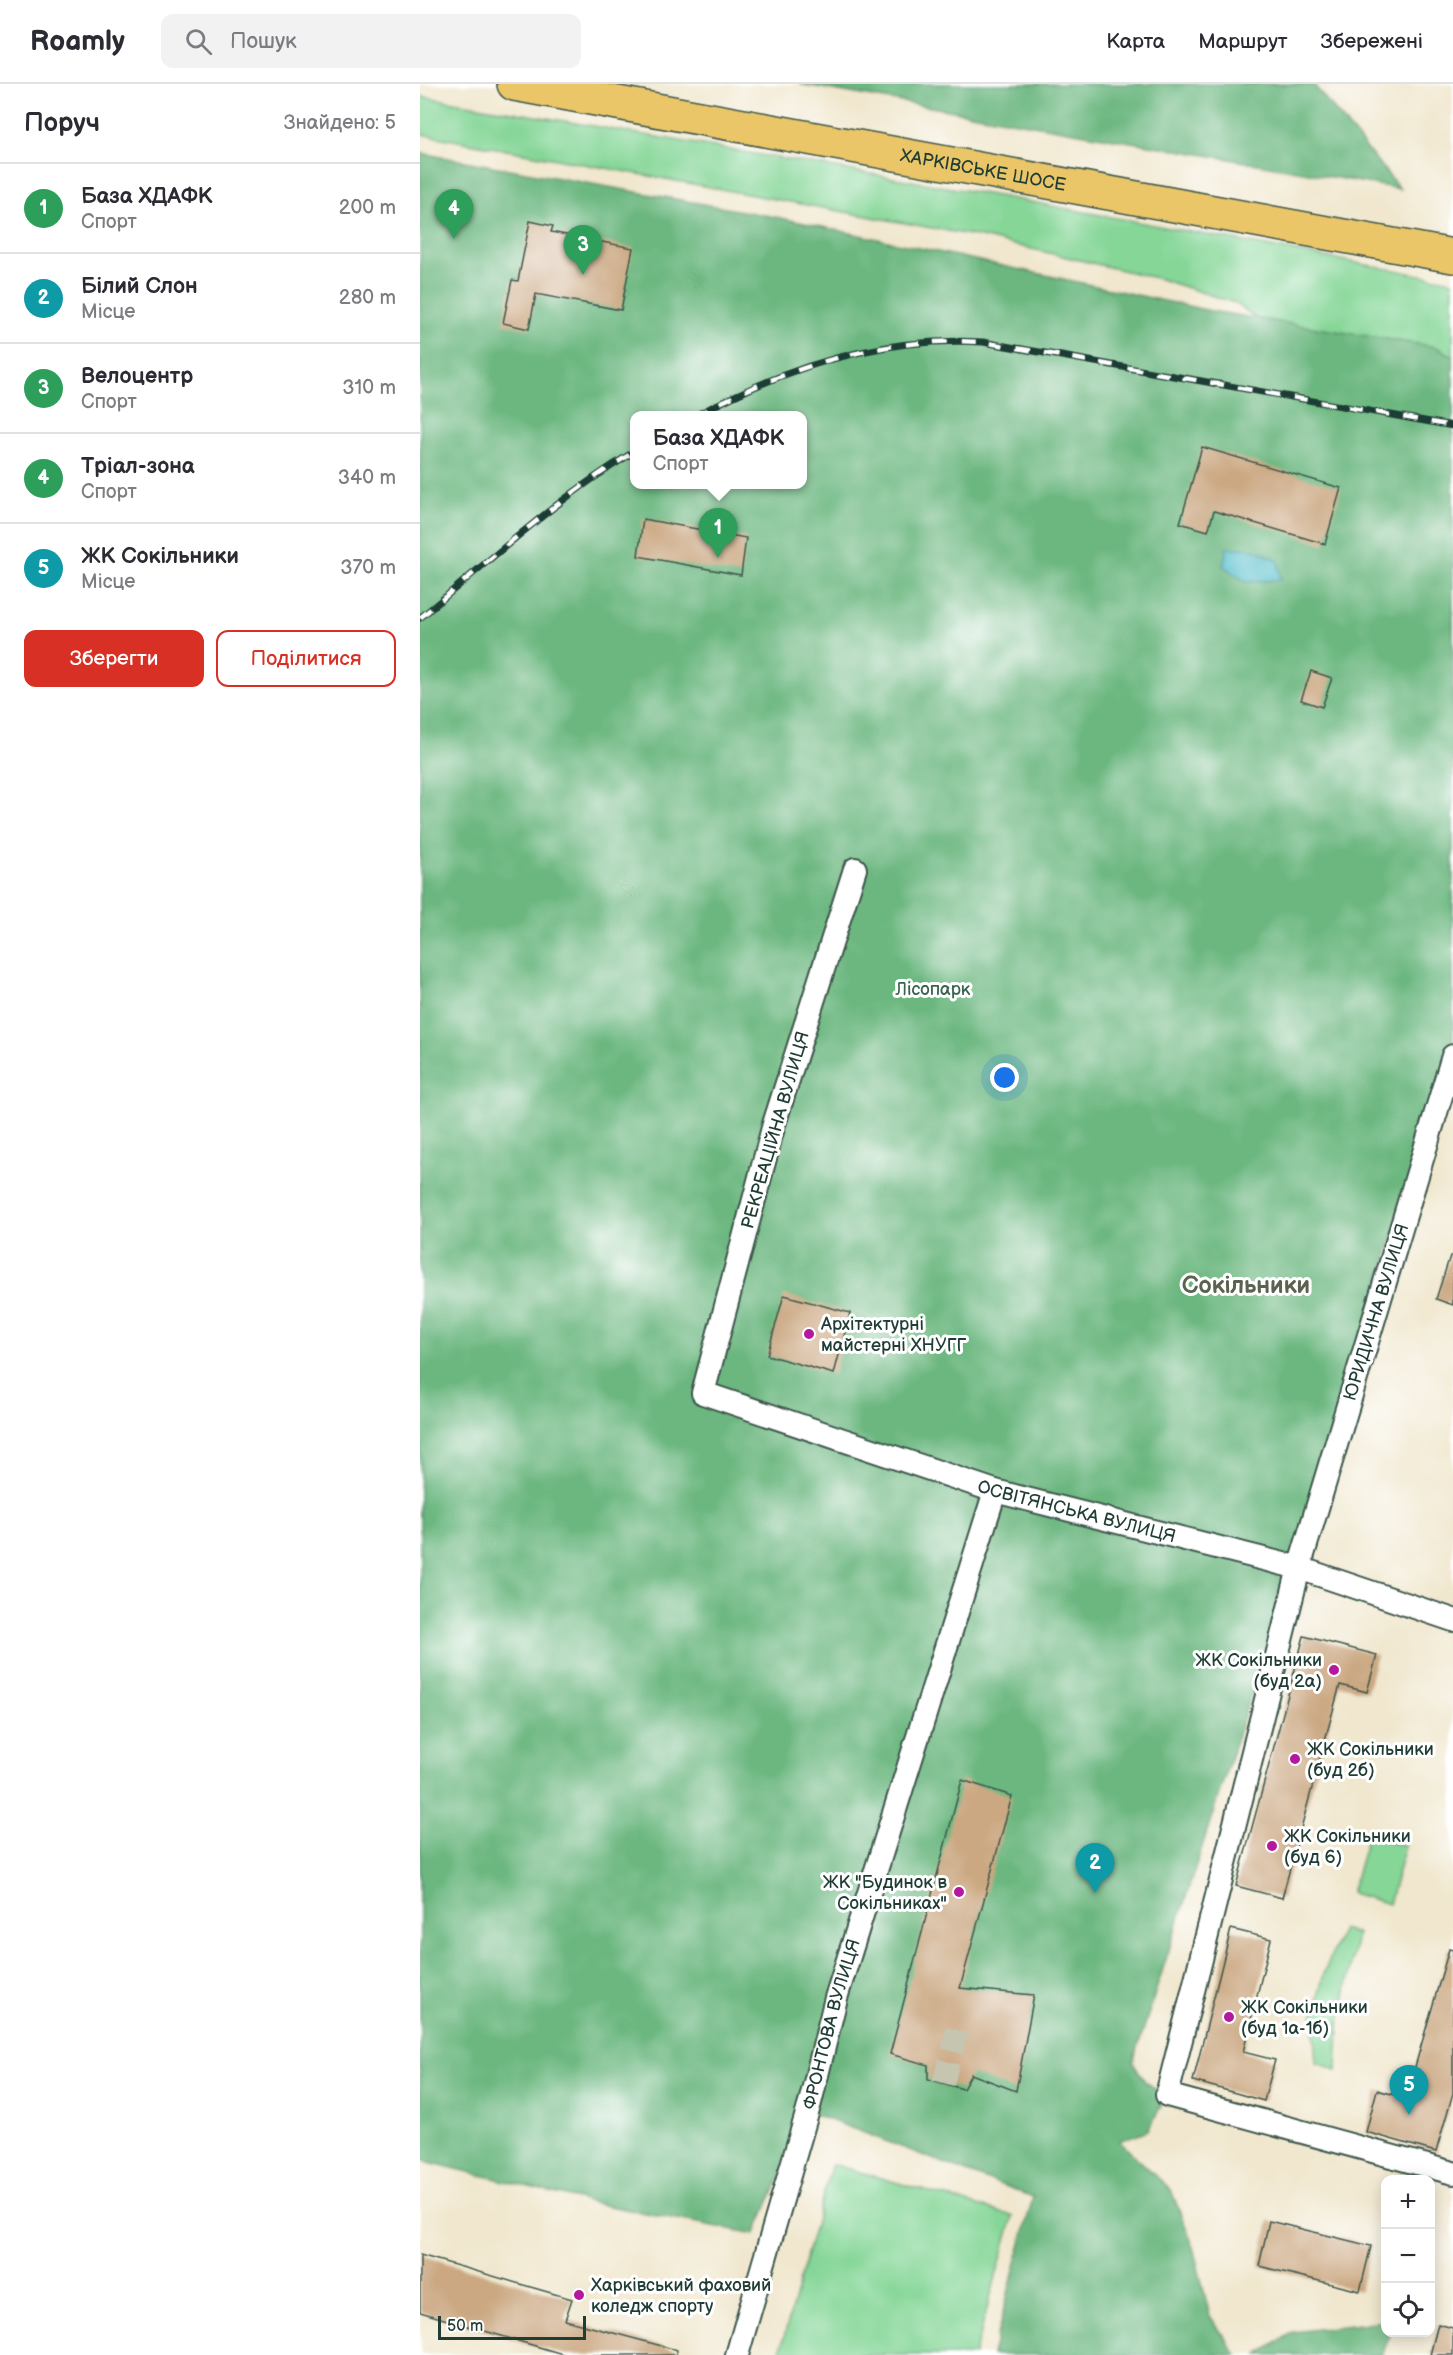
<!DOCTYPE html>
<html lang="uk">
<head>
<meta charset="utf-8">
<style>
  :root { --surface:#fff; --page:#f2f2f3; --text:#2b2b33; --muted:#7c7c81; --line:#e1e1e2; --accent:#d93025 }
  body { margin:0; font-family:"Balsamiq Sans",sans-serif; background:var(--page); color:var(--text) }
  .controls { position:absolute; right:18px; bottom:18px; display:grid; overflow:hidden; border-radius:12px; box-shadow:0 3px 15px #0003 }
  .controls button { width:54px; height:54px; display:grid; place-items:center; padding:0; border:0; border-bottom:2px solid var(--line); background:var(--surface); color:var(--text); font:30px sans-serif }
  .scale { position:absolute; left:18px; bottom:15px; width:148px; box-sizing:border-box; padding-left:6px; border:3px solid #1f3d34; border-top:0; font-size:16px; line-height:21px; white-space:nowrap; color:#1f3d34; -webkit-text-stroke:4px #fff; paint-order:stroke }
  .you { position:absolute; left:585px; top:994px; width:21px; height:21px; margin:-15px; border:4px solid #fff; border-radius:50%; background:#1a73e8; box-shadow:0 0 0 9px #1a73e833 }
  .badge { display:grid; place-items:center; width:39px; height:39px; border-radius:50%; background:var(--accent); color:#fff; font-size:20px; font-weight:700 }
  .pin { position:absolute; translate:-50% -50px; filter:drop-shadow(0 2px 3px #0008) }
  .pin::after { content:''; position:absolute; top:32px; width:21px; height:18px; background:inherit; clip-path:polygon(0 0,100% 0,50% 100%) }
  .popup { position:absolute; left:210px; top:327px; width:177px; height:78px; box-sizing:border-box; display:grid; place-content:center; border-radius:12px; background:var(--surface); filter:drop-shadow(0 2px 4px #0005); font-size:20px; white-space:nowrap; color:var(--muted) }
  .popup b { font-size:22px; color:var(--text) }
  .popup::after { content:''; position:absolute; left:50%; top:100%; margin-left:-12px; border:12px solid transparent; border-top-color:var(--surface) }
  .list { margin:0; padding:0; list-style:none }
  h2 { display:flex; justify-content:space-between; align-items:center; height:78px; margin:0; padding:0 24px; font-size:26px }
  h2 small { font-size:20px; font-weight:400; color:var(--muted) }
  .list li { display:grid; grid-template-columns:39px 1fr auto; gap:18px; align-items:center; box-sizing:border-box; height:90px; padding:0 24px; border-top:2px solid var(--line) }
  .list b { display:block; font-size:22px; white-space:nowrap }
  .list p { margin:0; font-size:20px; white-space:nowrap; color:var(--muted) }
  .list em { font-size:20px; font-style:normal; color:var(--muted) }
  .actions { display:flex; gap:12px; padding:18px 24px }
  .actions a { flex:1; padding:14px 0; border:2px solid var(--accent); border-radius:12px; text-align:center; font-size:21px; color:var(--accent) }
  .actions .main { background:var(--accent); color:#fff }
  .icon { flex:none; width:33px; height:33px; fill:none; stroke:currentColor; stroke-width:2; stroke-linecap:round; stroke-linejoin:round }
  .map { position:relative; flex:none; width:1033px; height:2271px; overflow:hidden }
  header { display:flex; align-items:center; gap:36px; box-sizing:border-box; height:84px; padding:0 30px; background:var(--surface); border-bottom:2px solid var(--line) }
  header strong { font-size:28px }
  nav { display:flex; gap:33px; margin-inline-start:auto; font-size:21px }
  .search { width:420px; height:54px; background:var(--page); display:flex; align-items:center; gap:15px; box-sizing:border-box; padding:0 21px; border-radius:12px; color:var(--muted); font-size:22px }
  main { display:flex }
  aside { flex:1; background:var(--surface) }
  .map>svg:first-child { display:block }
  .green { fill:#85d697; stroke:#528a66; stroke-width:1.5 }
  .forest { fill:#6cb780; stroke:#467a5a; stroke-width:1.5; fill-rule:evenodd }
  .water { fill:#4fbcc9; stroke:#377c7e; stroke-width:1.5 }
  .building { fill:#cba882 }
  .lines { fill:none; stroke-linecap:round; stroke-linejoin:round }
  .street-tunnel { stroke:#c6c5af; stroke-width:22; stroke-dasharray:22 11; stroke-linecap:butt }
  .street-casing { stroke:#3e564b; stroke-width:26 }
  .primary-casing { stroke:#3e564b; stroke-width:36 }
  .street { stroke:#fff; stroke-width:22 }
  .primary { stroke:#eac669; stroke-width:33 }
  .rail-casing { stroke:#1f3d34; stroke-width:7 }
  .rail { stroke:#fff; stroke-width:4.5; stroke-dasharray:14; stroke-linecap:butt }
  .poi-dot { fill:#b5179e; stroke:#fff; stroke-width:2 }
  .labels { text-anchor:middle; stroke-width:6; stroke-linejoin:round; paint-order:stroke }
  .street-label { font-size:18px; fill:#1f3d34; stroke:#fff }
  .park-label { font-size:18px; fill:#38634d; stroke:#fff }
  .poi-label { font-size:18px; fill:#1f3d34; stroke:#fff; text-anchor:start }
  .district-label { font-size:24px; font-weight:bold; fill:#5b624f; stroke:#fff }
</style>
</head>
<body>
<header>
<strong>Roamly</strong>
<div class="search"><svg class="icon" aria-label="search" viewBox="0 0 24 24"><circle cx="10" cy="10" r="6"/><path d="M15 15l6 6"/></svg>Пошук</div>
<nav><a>Карта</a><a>Маршрут</a><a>Збережені</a></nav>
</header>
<main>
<aside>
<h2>Поруч<small>Знайдено: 5</small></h2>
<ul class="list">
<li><span class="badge" style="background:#2e9e5b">1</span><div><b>База ХДАФК</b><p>Спорт</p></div><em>200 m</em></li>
<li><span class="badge" style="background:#0f9aa8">2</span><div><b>Білий Слон</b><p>Місце</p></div><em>280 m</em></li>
<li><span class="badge" style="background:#2e9e5b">3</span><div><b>Велоцентр</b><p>Спорт</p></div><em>310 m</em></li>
<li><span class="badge" style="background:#2e9e5b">4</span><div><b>Тріал-зона</b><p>Спорт</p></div><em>340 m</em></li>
<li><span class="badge" style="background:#0f9aa8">5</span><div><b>ЖК Сокільники</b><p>Місце</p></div><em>370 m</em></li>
</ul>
<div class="actions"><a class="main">Зберегти</a><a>Поділитися</a></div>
</aside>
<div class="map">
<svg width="1033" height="2271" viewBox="0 0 1033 2271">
  <rect width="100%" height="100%" fill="#fff"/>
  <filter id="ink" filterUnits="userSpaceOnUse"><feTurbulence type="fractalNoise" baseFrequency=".0167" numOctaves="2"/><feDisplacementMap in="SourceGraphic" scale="12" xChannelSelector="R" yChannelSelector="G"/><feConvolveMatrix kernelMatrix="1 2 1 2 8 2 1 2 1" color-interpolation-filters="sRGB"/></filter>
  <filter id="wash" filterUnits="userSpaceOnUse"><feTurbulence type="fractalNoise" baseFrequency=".008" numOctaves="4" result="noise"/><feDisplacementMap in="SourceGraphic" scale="24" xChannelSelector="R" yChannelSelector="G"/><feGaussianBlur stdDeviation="1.35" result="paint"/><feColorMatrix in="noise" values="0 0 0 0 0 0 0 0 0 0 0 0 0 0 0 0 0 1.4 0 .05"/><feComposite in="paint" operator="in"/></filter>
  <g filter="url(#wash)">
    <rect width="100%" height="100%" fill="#f0e7ce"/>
    <path class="green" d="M 0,12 L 584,113 L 1033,197 L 1033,287 L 867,256 L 815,219 L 740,195 L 561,153 L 0,50 Z
      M 948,1751 L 985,1762 L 969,1820 L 931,1809 Z
      M 922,1845 L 937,1850 L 919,1943 L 917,1986 L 896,1979 L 893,1933 L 904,1889 Z
      M 412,2080 L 593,2132 L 554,2271 L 359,2271 Z"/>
    <path class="forest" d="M 379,0 L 893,0 L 980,105 Z
      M 0,69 L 366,135 L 791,227 L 1016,263 L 1033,272 L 1033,958 L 859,1523 L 713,1978 L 726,1999 L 747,2011 L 728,2046 L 699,2057 L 751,2106 L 772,2159 L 790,2232 L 817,2271 L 572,2271 L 613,2113 L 389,2028 L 335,2150 L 178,2120 L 0,2076 ZM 214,332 L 382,332 L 382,400 L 214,400 Z
      M 965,2237 L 966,2248 L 971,2249 L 962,2271 L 838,2271 L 873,2248 Z"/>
    <path class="water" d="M 807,463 L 834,465 L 858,476 L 861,496 L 826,498 L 803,482 Z"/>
    <g id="blocks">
      <path class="building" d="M 110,137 L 133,142 L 131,148 L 213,164 L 201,226 L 116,210 L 109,245 L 83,239 L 92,196 L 98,197 Z
        M 782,363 L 921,404 L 905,460 L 794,427 L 788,447 L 760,439 Z
        M 223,435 L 326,454 L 321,491 L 218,472 Z
        M 891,587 L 912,594 L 902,623 L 881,616 Z
        M 1030,1172 L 1033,1172 L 1033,1221 L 1016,1215 Z
        M 364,1211 L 430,1229 L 414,1290 L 347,1271 Z
        M 884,1552 L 957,1571 L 947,1608 L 920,1601 L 862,1814 L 816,1802 Z
        M 542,1696 L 592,1712 L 540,1904 L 614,1911 L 596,2007 L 551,1990 L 543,2005 L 508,1995 L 508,1981 L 470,1970 Z
        M 811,1845 L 851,1855 L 823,1968 L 855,1976 L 844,2017 L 773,1997 Z
        M 1029,1865 L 1033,1866 L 1033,2009 L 1016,2068 L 946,2048 L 957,2006 L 986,2014 Z
        M 849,2137 L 951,2162 L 940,2207 L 839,2182 Z
        M 0,2171 L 152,2215 L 145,2236 L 257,2266 L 256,2271 L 146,2271 L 0,2228 Z
        M 1018,2240 L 1033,2244 L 1033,2271 L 1010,2271 Z"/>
    </g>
  </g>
  <g filter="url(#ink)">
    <use href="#blocks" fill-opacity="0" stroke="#3e564b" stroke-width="1.5"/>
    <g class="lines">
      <path class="street-tunnel" d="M 523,1999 L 540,1938"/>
      <g class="street-casing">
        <g id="street">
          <path id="s1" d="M 435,785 L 354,1040 L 283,1309 L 575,1407 L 879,1484 L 1033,1536"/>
          <path d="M 1033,972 L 879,1484 L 747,2011 L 1033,2089"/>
          <path id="s2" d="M 317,2271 L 390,2019 L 416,1914 L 575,1407"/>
        </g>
      </g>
      <g class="primary-casing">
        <g id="primary">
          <path id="s3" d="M 94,0 L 1033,172"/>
        </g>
      </g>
      <use href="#street" class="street"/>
      <use href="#primary" class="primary"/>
      <g class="rail-casing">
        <path id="rail" d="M 275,332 C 363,284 462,252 563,258 L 1033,342
          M 0,534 C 69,477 137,414 214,368"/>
      </g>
      <use href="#rail" class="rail"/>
    </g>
  </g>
  <g class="poi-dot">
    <circle cx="389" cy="1250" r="6"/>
    <circle cx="914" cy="1586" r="6"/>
    <circle cx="875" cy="1675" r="6"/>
    <circle cx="852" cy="1762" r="6"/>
    <circle cx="539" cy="1808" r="6"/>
    <circle cx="809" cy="1933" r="6"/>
    <circle cx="159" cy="2211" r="6"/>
  </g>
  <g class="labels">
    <g class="street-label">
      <text dy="6" stroke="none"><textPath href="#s3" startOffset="477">ХАРКІВСЬКЕ ШОСЕ</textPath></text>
      <text transform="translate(355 1046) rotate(-74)" y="6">РЕКРЕАЦІЙНА ВУЛИЦЯ</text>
      <text transform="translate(956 1228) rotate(-73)" y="6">ЮРИДИЧНА ВУЛИЦЯ</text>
      <text dy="6" stroke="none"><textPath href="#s1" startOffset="938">ОСВІТЯНСЬКА ВУЛИЦЯ</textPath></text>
      <text dy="6" stroke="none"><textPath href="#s2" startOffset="344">ФРОНТОВА ВУЛИЦЯ</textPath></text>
    </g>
    <g class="park-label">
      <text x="513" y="911">Лісопарк</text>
    </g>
    <g class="poi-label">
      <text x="401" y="1246">Архітектурні<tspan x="401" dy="21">майстерні ХНУГГ</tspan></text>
      <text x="902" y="1582" text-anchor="end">ЖК Сокільники<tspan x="902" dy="21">(буд 2а)</tspan></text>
      <text x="887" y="1671">ЖК Сокільники<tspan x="887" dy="21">(буд 2б)</tspan></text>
      <text x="864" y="1758">ЖК Сокільники<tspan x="864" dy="21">(буд 6)</tspan></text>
      <text x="527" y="1804" text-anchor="end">ЖК "Будинок в<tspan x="527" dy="21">Сокільниках"</tspan></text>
      <text x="821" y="1929">ЖК Сокільники<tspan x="821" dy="21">(буд 1а-1б)</tspan></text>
      <text x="171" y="2207">Харківський фаховий<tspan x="171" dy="21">коледж спорту</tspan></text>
    </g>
    <g class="district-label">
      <text x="826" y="1209">Сокільники</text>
    </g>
  </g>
</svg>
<div class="controls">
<button>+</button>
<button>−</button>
<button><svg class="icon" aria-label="locate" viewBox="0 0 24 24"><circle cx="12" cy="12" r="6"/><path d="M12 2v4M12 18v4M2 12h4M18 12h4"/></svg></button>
</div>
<div class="scale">50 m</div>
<div class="you"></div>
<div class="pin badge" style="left:298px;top:474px;background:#2e9e5b">1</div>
<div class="popup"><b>База ХДАФК</b>Спорт</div>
<div class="pin badge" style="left:675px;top:1809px;background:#0f9aa8">2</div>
<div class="pin badge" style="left:163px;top:191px;background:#2e9e5b">3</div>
<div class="pin badge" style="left:34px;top:155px;background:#2e9e5b">4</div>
<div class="pin badge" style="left:989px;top:2031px;background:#0f9aa8">5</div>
</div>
</main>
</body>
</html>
